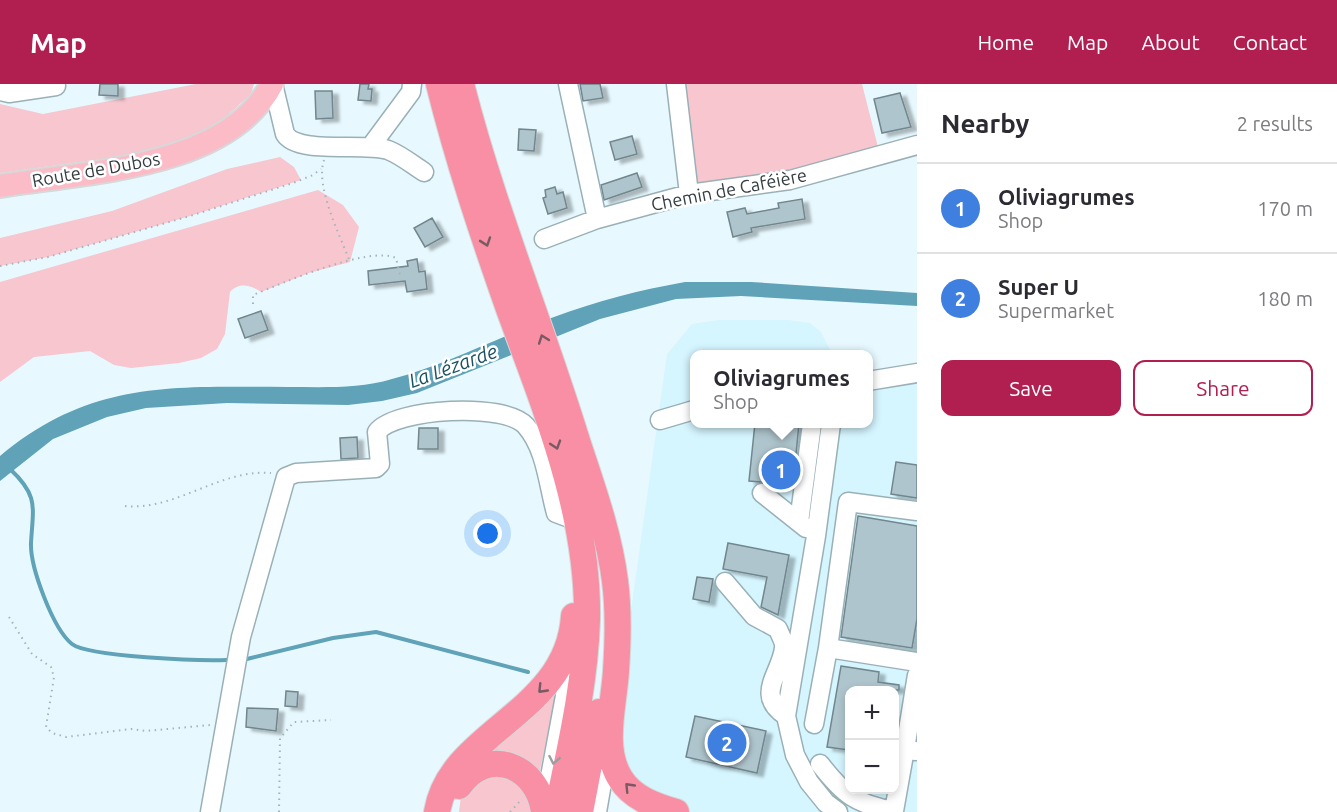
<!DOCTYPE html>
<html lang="en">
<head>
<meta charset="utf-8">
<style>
  :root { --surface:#fff; --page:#f2f2f3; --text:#2b2b33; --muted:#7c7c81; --line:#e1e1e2; --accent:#b01f4f }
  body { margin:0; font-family:Ubuntu,sans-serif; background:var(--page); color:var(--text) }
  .controls { position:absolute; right:18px; bottom:18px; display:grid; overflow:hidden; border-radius:12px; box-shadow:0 3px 9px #0003 }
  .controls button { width:54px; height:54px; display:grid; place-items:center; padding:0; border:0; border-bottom:2px solid var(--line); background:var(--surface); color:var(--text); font:30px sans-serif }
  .you { position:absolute; left:488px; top:450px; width:21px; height:21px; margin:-15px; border:4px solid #fff; border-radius:50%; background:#1a73e8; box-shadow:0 0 0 9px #1a73e833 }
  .badge { display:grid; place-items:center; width:39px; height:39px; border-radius:50%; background:var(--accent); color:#fff; font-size:20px; font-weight:700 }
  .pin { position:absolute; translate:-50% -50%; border:3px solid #fff; box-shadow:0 2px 6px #0006 }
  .popup { position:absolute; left:690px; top:266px; width:183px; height:78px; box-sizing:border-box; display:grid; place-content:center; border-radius:12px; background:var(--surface); filter:drop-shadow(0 2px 4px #0005); font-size:20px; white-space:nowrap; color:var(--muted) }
  .popup b { font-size:22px; color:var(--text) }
  .popup::after { content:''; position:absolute; left:50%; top:100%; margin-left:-12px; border:12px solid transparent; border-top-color:var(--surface) }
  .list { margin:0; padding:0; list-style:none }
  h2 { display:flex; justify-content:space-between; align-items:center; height:78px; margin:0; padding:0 24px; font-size:26px }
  h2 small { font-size:20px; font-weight:400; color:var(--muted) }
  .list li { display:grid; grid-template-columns:39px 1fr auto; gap:18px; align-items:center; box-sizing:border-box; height:90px; padding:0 24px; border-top:2px solid var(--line) }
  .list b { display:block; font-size:22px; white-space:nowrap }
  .list p { margin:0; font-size:20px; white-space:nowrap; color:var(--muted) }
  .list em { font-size:20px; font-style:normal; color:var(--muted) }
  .actions { display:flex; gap:12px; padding:18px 24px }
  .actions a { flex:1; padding:14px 0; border:2px solid var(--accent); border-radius:12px; text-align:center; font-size:21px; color:var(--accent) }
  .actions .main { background:var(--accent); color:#fff }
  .map { position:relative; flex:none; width:917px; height:728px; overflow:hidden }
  header { display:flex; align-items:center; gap:36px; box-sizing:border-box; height:84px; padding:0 30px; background:var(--accent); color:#fff }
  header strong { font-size:28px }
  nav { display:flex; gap:33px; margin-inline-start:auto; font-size:21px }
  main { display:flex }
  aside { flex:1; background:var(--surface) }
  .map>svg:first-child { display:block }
  .built { fill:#d5f5ff; fill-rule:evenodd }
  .green { fill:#f7c6ce }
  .water { fill:#60a2b7 }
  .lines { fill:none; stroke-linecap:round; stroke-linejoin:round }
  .stream { stroke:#60a2b7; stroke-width:4 }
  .building { fill:#afc5cd; stroke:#72868d; stroke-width:1.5; filter:url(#shadow) }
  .minor-casing { stroke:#9ab0b7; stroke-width:21 }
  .major-casing { stroke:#d6d8d9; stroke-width:26 }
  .highway-casing { stroke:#d6d8d9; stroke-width:28 }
  .path { stroke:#a5b4b9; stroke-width:2; stroke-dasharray:1.5 4.5; stroke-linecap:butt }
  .minor { stroke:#fff; stroke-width:18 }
  .major { stroke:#fbbcc8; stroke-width:22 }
  .highway { stroke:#f98fa4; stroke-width:26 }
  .oneway { stroke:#795a63 }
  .oneway2 { stroke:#9a9ea0 }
  .labels { text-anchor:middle; stroke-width:5; stroke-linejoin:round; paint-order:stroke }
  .street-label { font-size:18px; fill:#343d40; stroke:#fff }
  .water-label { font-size:20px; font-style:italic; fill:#195161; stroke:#fff }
</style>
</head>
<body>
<header>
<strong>Map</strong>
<nav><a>Home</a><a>Map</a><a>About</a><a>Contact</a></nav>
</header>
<main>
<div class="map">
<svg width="917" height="728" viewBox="0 0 917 728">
  <defs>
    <filter id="shadow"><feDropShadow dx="6" dy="3.5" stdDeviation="1.5" flood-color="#0004"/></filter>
  </defs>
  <rect width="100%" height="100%" fill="#e7f9ff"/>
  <path class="built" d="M 718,236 L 788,236 L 810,239 L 821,248 L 832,270 L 694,270 L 694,340 L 868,340 L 868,295 L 917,289 L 917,728 L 676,728 L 621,690 L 627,555 L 667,270 L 692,240 ZM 850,606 L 894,606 L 894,706 L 850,706 Z"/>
  <path class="green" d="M 196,0 L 254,0 L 251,10 L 209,48 L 160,67 L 0,89 L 0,20 L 43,30 Z
    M 676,0 L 862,0 L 880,71 L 689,110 Z
    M 280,73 L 294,83 L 301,96 L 190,132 L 48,173 L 0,182 L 0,154 L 112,127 L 227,85 Z
    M 318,106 L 343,121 L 359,143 L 350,178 L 309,189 L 261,208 C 251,201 239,198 230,208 L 225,250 L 217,265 L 201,274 L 179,279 L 131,284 L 114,281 L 90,267 L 34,273 L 0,298 L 0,198 Z
    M 560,595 L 539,691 L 480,671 Z
    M 510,689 L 537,728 L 459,728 L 461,712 L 471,697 Z"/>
  <path class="water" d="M 685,198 L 751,198 L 917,209 L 917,222 L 741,212 L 676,215 L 600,235 L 417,309 L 382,317 L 348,321 L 227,319 L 146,324 L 107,333 L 53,355 L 0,397 L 0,372 C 92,295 176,303 288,303 C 323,303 359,305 392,295 C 448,280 500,252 554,233 C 597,217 640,206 685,198 Z"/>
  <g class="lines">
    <path class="stream" d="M 10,385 C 39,412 33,423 31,459 C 30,483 53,545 72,560 C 88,573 202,577 227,576
      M 247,575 L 333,554 L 376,548 L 528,588"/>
  </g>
  <path class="building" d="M 100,0 L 118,0 L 118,12 L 99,11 Z
    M 360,0 L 369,0 L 368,5 L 372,5 L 371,17 L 358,16 Z
    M 580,0 L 600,0 L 603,14 L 583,17 Z
    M 315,7 L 332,7 L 333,34 L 316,35 Z
    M 900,9 L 911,43 L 882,49 L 874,15 Z
    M 519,45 L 536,46 L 534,67 L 518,66 Z
    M 632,52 L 637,70 L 615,76 L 610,58 Z
    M 637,89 L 642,103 L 604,116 L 601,101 Z
    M 555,103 L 557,110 L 563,108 L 567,124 L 548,130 L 543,114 L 546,113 L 545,106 Z
    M 802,115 L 805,135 L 751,144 L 752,148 L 733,153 L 727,128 L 745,124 L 747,130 L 779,124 L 778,119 Z
    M 432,134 L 443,153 L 425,163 L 414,144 Z
    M 417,175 L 419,188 L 425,187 L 427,205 L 407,208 L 405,197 L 369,201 L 368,187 L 408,182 L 407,177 Z
    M 261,227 L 268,246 L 245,254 L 238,235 Z
    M 755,339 L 799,339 L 793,401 L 749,397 Z
    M 419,344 L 438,344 L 438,365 L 418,365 Z
    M 357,353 L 358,374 L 341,375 L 340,354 Z
    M 896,378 L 917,381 L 917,414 L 891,410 Z
    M 858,432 L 917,442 L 917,535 L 912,564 L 841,553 Z
    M 728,459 L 789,471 L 778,531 L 761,523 L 767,493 L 723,485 Z
    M 697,493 L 713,495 L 709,518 L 693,515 Z
    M 841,582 L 879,588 L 878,598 L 899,601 L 899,606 L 849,606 L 849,666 L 827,663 Z
    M 286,607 L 298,608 L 297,623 L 285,622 Z
    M 247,624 L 278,625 L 276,647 L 246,643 Z
    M 695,632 L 766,647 L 757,689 L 686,673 Z"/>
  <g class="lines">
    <g class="minor-casing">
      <path id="minor" d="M 273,0 L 285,50 C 298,71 364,58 388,66 C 401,71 413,81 424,88
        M 568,0 L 597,135
        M 676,0 L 689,110
        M 0,7 L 9,9 L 56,2
        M 371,62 L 411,8 L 412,0
        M 544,155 L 597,135 L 689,110 L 790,96 L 917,61
        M 868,297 L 917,289
        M 660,336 L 694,326
        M 831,340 L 816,452 L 786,632 L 795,671 L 809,698 L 826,719 L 838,728
        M 762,409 L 806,444
        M 799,438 L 812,340
        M 725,498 L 754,532 L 778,545 C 780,551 785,558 784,564 C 781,590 754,611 786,632
        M 828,564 L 848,418 L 917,427
        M 814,640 L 828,564 L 917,578
        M 915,667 L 905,665 L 917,591
        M 820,680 C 844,711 856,720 894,727 L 905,665
        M 544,725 L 570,585 L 570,563
        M 210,728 L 241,553 L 286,393 L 296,389 L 376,384 L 380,380 L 377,348 C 395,324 506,318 526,342 C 546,365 548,400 556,429 L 572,435
        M 597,728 L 608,665"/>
    </g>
    <g class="major-casing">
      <path id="major" d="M 0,102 C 85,88 227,85 272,0"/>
    </g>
    <g class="highway-casing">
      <path id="highway" d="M 439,0 C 458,77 483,151 509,225 C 545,324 589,428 587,536 C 585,601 570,664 557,728
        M 461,0 C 492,122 540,237 577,357 C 592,403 609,449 615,497 C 619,527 618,557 616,587 C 614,621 601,663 620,694 C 632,714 655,722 676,728
        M 459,702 C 487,661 538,681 544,728
        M 437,728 C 450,647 568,630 574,532
        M 580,728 L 599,628"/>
    </g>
    <path class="path" d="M 324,76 C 315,103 340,151 350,178
      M 0,182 L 48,173 L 190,132 L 293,99 L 313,91 L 321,85
      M 253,220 L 253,211 C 280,200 370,161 396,174 L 400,191
      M 125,422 C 176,427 219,385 271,389
      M 9,533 L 32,570 L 51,583 L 54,593 L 46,643 L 52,649 L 66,653 L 131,645 L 146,647 L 210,641
      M 279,728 L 280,654 L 294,638 L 331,636
      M 510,728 L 522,715"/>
    <use href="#minor" class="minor"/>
    <use href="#major" class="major"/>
    <use href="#highway" class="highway"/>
  </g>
  <defs><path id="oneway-chevron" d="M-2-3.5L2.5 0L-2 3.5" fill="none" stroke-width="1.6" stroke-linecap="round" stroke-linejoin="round" transform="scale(1.5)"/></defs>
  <g class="oneway">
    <use href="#oneway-chevron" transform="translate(486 158) rotate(71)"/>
    <use href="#oneway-chevron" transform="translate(543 255) rotate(-110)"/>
    <use href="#oneway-chevron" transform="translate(556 361) rotate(72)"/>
    <use href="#oneway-chevron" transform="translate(542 605) rotate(134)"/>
    <use href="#oneway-chevron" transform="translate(629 703) rotate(-134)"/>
  </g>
  <use class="oneway2" href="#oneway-chevron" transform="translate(554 676) rotate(101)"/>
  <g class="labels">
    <g class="street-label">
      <text transform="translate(96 86) rotate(-10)" y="6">Route de Dubos</text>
      <text transform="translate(729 106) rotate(-11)" y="6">Chemin de Caféière</text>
    </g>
    <g class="water-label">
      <text transform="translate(453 282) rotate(-20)" y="7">La Lézarde</text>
    </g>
  </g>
</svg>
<div class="controls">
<button>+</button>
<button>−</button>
</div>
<div class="you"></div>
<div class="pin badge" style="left:781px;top:386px;background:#3f7fe0">1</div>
<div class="popup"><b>Oliviagrumes</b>Shop</div>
<div class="pin badge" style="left:727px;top:659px;background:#3f7fe0">2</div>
</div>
<aside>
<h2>Nearby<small>2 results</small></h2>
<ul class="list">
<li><span class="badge" style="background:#3f7fe0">1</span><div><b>Oliviagrumes</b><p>Shop</p></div><em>170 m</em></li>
<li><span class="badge" style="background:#3f7fe0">2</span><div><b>Super U</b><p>Supermarket</p></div><em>180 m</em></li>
</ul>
<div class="actions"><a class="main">Save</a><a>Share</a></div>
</aside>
</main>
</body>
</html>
